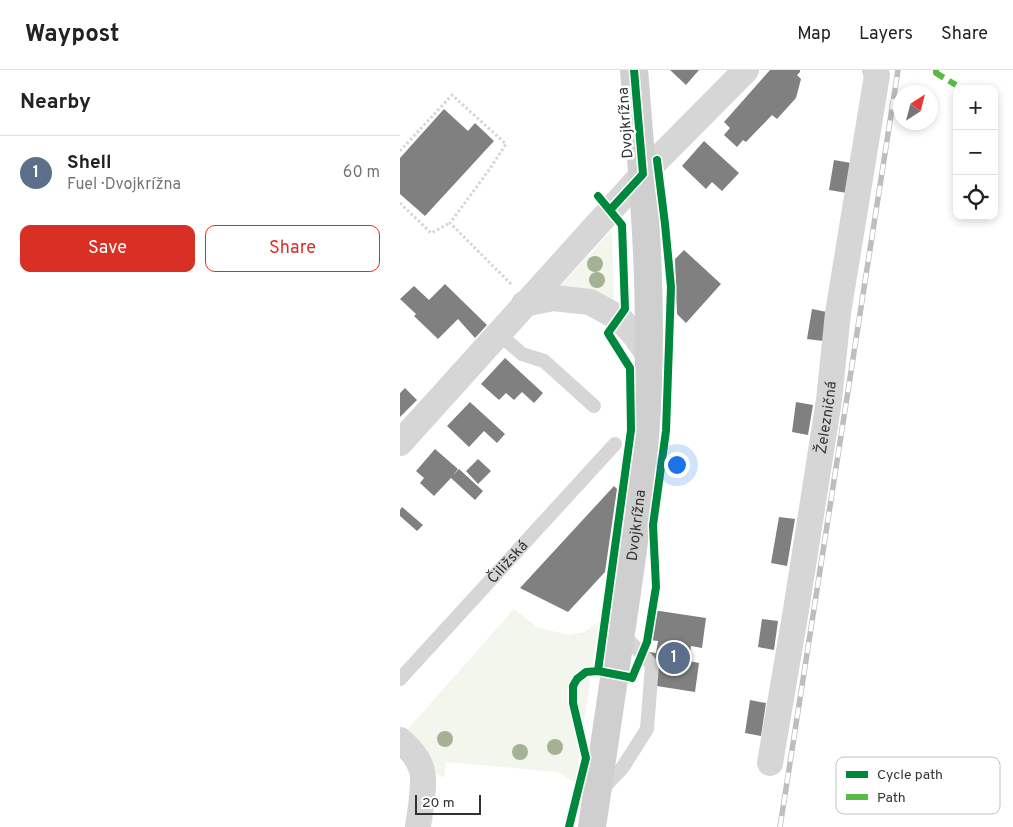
<!DOCTYPE html>
<html lang="en">
<head>
<meta charset="utf-8">
<style>
  :root { --surface:#fff; --page:#f6f6f6; --text:#222; --muted:#767676; --line:#e0e0e0; --accent:#d93025 }
  body { margin:0; font-family:Overpass,sans-serif; background:var(--page); color:var(--text) }
  .controls { position:absolute; right:15px; top:15px; display:grid; overflow:hidden; border-radius:10px; box-shadow:0 2px 8px #0003 }
  .controls button { width:45px; height:45px; display:grid; place-items:center; padding:0; border:0; border-bottom:1px solid var(--line); background:var(--surface); color:var(--text); font:25px sans-serif }
  .compass { position:absolute; left:493px; top:15px; width:45px; height:45px; border-radius:50%; background:var(--surface); box-shadow:0 2px 8px #0003; rotate:36deg }
  .scale { position:absolute; left:15px; bottom:12px; width:66px; box-sizing:border-box; padding-left:5px; border:2px solid #323232; border-top:0; font-size:14px; line-height:18px; white-space:nowrap; color:#323232; -webkit-text-stroke:4px #fff; paint-order:stroke }
  .you { position:absolute; left:276px; top:394px; width:18px; height:18px; margin:-12px; border:4px solid #fff; border-radius:50%; background:#1a73e8; box-shadow:0 0 0 8px #1a73e833 }
  .badge { display:grid; place-items:center; width:32px; height:32px; border-radius:50%; background:var(--accent); color:#fff; font-size:16px; font-weight:700 }
  .pin { position:absolute; translate:-50% -50%; border:2px solid #fff; box-shadow:0 1px 5px #0006 }
  .list { margin:0; padding:0; list-style:none }
  h2 { display:flex; justify-content:space-between; align-items:center; height:65px; margin:0; padding:0 20px; font-size:21px }
  h2 small { font-size:16px; font-weight:400; color:var(--muted) }
  .list li { display:grid; grid-template-columns:32px 1fr auto; gap:15px; align-items:center; box-sizing:border-box; height:75px; padding:0 20px; border-top:1px solid var(--line) }
  .list b { display:block; font-size:19px; white-space:nowrap }
  .list p { margin:0; font-size:16px; white-space:nowrap; color:var(--muted) }
  .list em { font-size:16px; font-style:normal; color:var(--muted) }
  .actions { display:flex; gap:10px; padding:15px 20px }
  .actions a { flex:1; padding:11px 0; border:1px solid var(--accent); border-radius:10px; text-align:center; font-size:18px; color:var(--accent) }
  .actions .main { background:var(--accent); color:#fff }
  .icon { flex:none; width:28px; height:28px; fill:none; stroke:currentColor; stroke-width:2; stroke-linecap:round; stroke-linejoin:round }
  .map { position:relative; flex:none; width:613px; height:757px; overflow:hidden }
  header { display:flex; align-items:center; gap:30px; box-sizing:border-box; height:70px; padding:0 25px; background:var(--surface); border-bottom:1px solid var(--line) }
  header strong { font-size:24px }
  nav { display:flex; gap:28px; margin-inline-start:auto; font-size:18px }
  main { display:flex }
  aside { flex:1; background:var(--surface) }
  .map>svg:first-child { display:block }
  .green { fill:#f3f6ed }
  .building { fill:#808080 }
  .lines { fill:none; stroke-linecap:round; stroke-linejoin:round }
  .path { stroke:#d6d6d6; stroke-width:3; stroke-dasharray:2.5 2.5; stroke-linecap:butt }
  .lane { stroke:#d6d6d6; stroke-width:14 }
  .street { stroke:#d6d6d6; stroke-width:26 }
  .secondary { stroke:#cfcfcf; stroke-width:28 }
  .rail-casing { stroke:#bebebe; stroke-width:5.5 }
  .rail { stroke:#fff; stroke-width:4; stroke-dasharray:11; stroke-linecap:butt }
  .quiet { stroke:#58b947; stroke-width:6; stroke-dasharray:12 6; stroke-linecap:butt }
  .cycleway-casing { stroke:#fff; stroke-width:11 }
  .cycleway { stroke:#00873e; stroke-width:8 }
  .tree { fill:#a4b193 }
  .labels { text-anchor:middle; stroke-width:5; stroke-linejoin:round; paint-order:stroke }
  .street-label { font-size:15px; fill:#323232; stroke:#fff }
  .key { fill:#fff; stroke:#c2c2c2; stroke-width:1 }
  .key-label { font-size:14px; fill:#323232 }
</style>
</head>
<body>
<header>
<strong>Waypost</strong>
<nav><a>Map</a><a>Layers</a><a>Share</a></nav>
</header>
<main>
<aside>
<h2>Nearby<small></small></h2>
<ul class="list">
<li><span class="badge" style="background:#5c6f8a">1</span><div><b>Shell</b><p>Fuel · Dvojkrížna</p></div><em>60 m</em></li>
</ul>
<div class="actions"><a class="main">Save</a><a>Share</a></div>
</aside>
<div class="map">
<svg width="613" height="757" viewBox="0 0 613 757">
  <rect width="100%" height="100%" fill="#fff"/>
  <path class="green" d="M 212,160 L 214,232 L 160,216 Z
    M 114,539 L 137,557 L 168,565 L 185,562 L 199,551 L 175,713 L 158,702 L 46,692 L 44,708 L 32,702 L 7,660 Z"/>
  <path class="building" d="M 270,0 L 299,0 L 286,15 Z
    M 370,0 L 400,0 L 400,2 L 397,5 L 401,9 L 396,28 L 377,49 L 372,45 L 346,72 L 343,70 L 337,77 L 324,65 L 330,58 L 324,52 Z
    M 44,39 L 68,61 L 75,53 L 94,71 L 25,146 L 0,124 L 0,88 Z
    M 304,71 L 339,103 L 322,121 L 312,112 L 306,119 L 282,96 Z
    M 434,90 L 451,93 L 447,123 L 429,120 Z
    M 284,180 L 321,214 L 286,253 L 277,244 L 275,189 Z
    M 45,214 L 87,255 L 75,268 L 58,249 L 38,269 L 14,246 L 16,244 L 0,229 L 14,216 L 29,230 Z
    M 412,239 L 427,242 L 423,271 L 407,269 Z
    M 105,288 L 143,323 L 134,333 L 122,322 L 114,330 L 106,323 L 99,330 L 81,314 Z
    M 5,318 L 17,330 L 0,347 L 0,323 Z
    M 70,332 L 105,364 L 97,373 L 84,361 L 69,377 L 47,356 Z
    M 396,332 L 413,335 L 408,365 L 392,362 Z
    M 35,379 L 58,399 L 53,405 L 59,399 L 83,421 L 75,430 L 51,408 L 34,426 L 20,413 L 24,408 L 16,401 Z
    M 78,389 L 91,401 L 78,414 L 66,401 Z
    M 214,416 L 217,419 L 205,502 L 168,542 L 120,518 Z
    M 2,437 L 23,455 L 17,461 L 0,446 L 0,440 Z
    M 379,447 L 395,449 L 387,496 L 371,493 Z
    M 253,540 L 306,548 L 302,578 L 291,576 L 289,591 L 299,593 L 295,622 L 244,614 L 249,582 L 256,583 L 258,571 L 249,570 Z
    M 362,549 L 378,551 L 374,580 L 358,577 Z
    M 350,630 L 366,633 L 361,666 L 345,663 Z"/>
  <g class="lines">
    <path class="path" d="M 0,81 L 52,25 L 106,74 L 89,100 L 50,153 L 112,215
      M 0,133 L 31,163 L 50,153"/>
    <g class="lane">
      <path d="M 98,263 L 122,284 L 144,291 L 194,336"/>
      <path id="s1" d="M 0,609 L 215,374"/>
      <path d="M 200,722 L 223,697 L 247,659 L 252,595 L 221,562"/>
    </g>
    <g class="street">
      <path d="M 124,234 L 153,228 L 190,232 L 219,248 L 234,264 L 248,284"/>
      <path d="M 0,373 L 243,104 L 346,0"/>
      <path d="M 0,670 C 8,677 16,685 20,695 C 27,708 20,741 18,757"/>
      <path id="s2" d="M 370,693 L 396,540 L 429,330 L 438,243 L 477,5 L 475,0"/>
    </g>
    <path class="secondary" id="s3" d="M 192,757 C 200,705 207,654 215,602 C 227,524 239,446 245,367 C 255,246 244,120 234,0"/>
    <g class="rail-casing">
      <path id="rail" d="M 380,757 L 498,0"/>
    </g>
    <use href="#rail" class="rail"/>
    <path class="quiet" d="M 536,0 L 536,3 L 556,15"/>
    <g class="cycleway-casing">
      <path id="cycleway" d="M 210,140 L 243,104 L 234,0
        M 198,601 L 231,360 L 230,298 L 208,263 L 225,239 L 222,155 L 198,126
        M 232,608 L 247,572 L 256,517 L 253,455 L 266,361 L 271,217 L 265,154 L 257,90
        M 169,757 L 186,688 L 173,633 L 173,616 L 177,609 L 186,602 L 198,601 L 229,607"/>
    </g>
    <use href="#cycleway" class="cycleway"/>
  </g>
  <g class="tree">
    <circle cx="195" cy="194" r="8"/>
    <circle cx="197" cy="210" r="8"/>
    <circle cx="45" cy="669" r="8"/>
    <circle cx="155" cy="677" r="8"/>
    <circle cx="120" cy="682" r="8"/>
  </g>
  <g class="labels">
    <g class="street-label">
      <text transform="translate(225 53) rotate(-94)" y="5">Dvojkrížna</text>
      <text dy="5" stroke="none"><textPath href="#s2" startOffset="350">Železničná</textPath></text>
      <text dy="5" stroke="none"><textPath href="#s3" startOffset="305">Dvojkrížna</textPath></text>
      <text dy="5" stroke="none"><textPath href="#s1" startOffset="159">Čiližská</textPath></text>
    </g>
  </g>
  <rect x="436" y="687" width="164" height="57" rx="8" class="key"/>
  <rect x="446" y="701" width="22" height="7" fill="#00873e"/>
  <rect x="446" y="724" width="22" height="6" fill="#58b947"/>
  <g class="key-label">
    <text x="477" y="709">Cycle path</text>
    <text x="477" y="732">Path</text>
  </g>
</svg>
<div class="controls">
<button>+</button>
<button>−</button>
<button><svg class="icon" aria-label="locate" viewBox="0 0 24 24"><circle cx="12" cy="12" r="6"/><path d="M12 2v4M12 18v4M2 12h4M18 12h4"/></svg></button>
</div>
<svg class="compass" viewBox="-18 -18 36 36"><path d="M0-13l5 13h-10z" fill="#e53935"/><path d="M0 13l5-13h-10z" fill="#767676"/></svg>
<div class="scale">20 m</div>
<div class="you"></div>
<div class="pin badge" style="left:274px;top:588px;background:#5c6f8a">1</div>
</div>
</main>
</body>
</html>
